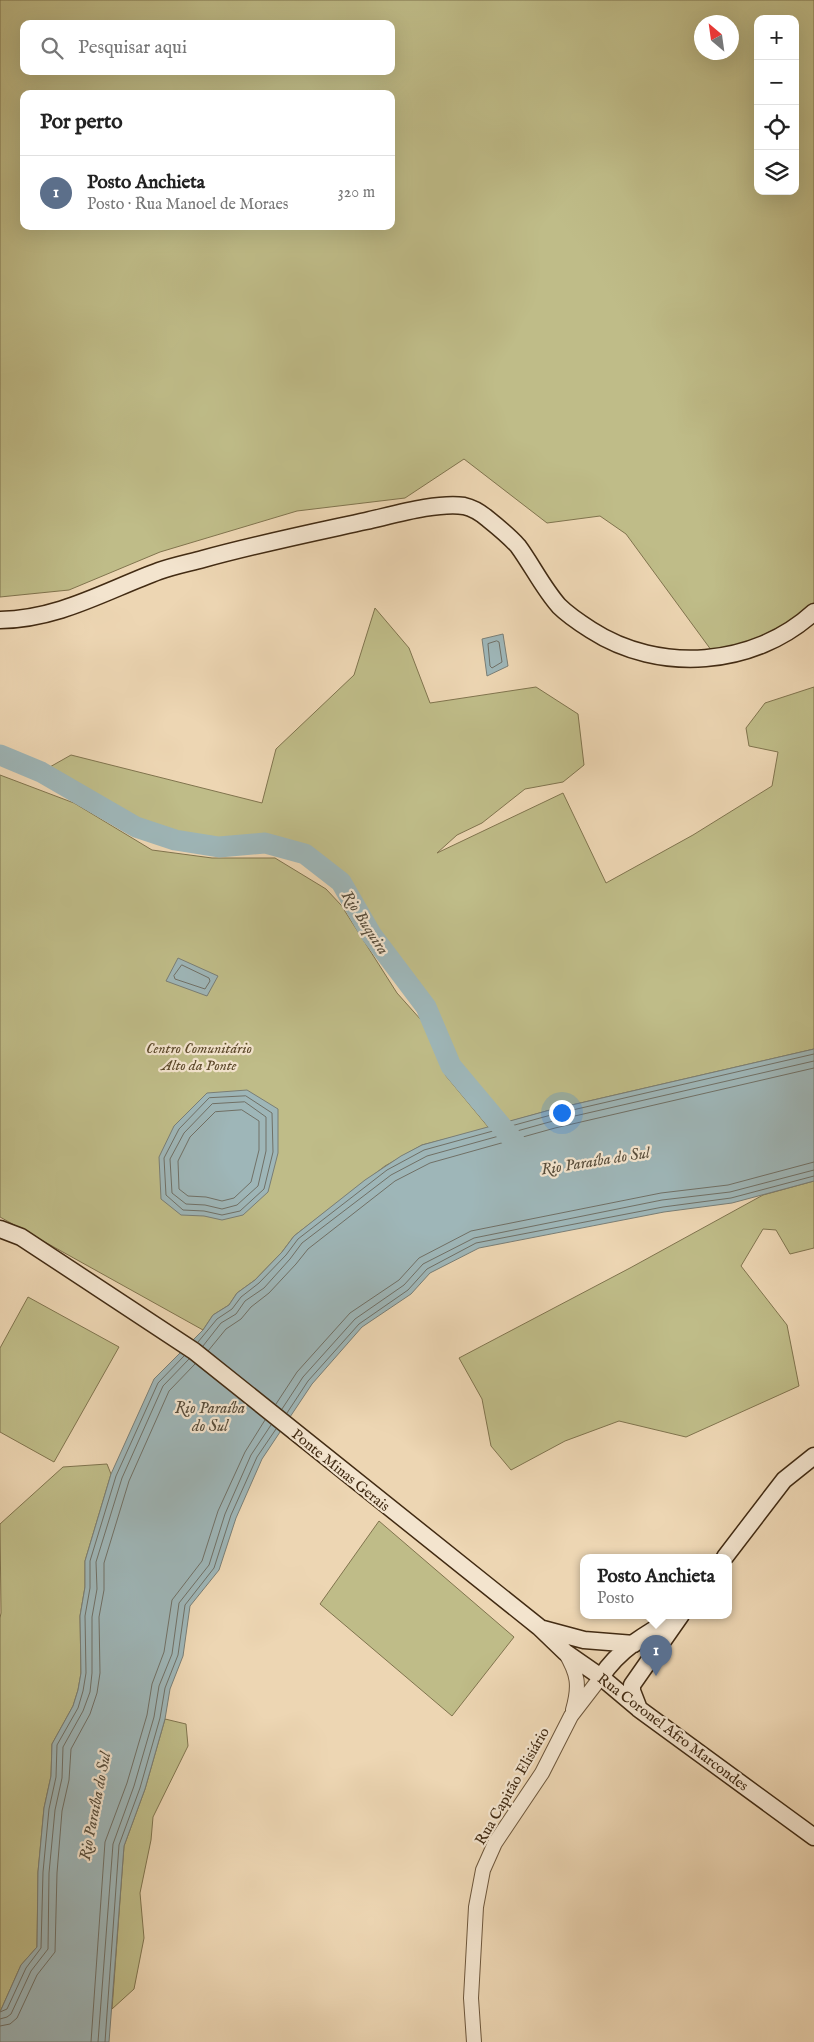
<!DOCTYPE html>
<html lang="pt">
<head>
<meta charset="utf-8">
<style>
  :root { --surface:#fff; --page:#f6f6f6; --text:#222; --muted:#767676; --line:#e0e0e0; --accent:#b45309 }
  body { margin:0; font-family:"IM FELL English",serif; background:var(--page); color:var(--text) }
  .controls { position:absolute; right:15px; top:15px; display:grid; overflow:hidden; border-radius:10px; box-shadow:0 5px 20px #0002 }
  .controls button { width:45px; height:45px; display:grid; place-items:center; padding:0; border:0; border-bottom:1px solid var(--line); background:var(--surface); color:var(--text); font:25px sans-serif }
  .compass { position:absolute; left:694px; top:15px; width:45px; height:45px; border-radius:50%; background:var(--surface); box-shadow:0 5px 20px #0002; rotate:331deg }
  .you { position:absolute; left:561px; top:1112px; width:18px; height:18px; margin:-12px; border:4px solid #fff; border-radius:50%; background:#1a73e8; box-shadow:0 0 0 8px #1a73e833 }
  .badge { display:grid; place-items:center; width:32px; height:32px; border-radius:50%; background:var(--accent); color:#fff; font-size:16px; font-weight:700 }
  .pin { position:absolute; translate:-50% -41px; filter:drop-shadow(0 1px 2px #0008) }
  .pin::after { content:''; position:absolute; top:26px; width:18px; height:15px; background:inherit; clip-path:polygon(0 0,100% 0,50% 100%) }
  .popup { position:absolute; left:580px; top:1554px; width:152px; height:65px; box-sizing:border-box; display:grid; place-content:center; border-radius:10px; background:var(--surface); filter:drop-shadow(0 1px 4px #0005); font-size:16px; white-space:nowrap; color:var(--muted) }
  .popup b { font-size:19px; color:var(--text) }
  .popup::after { content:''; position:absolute; left:50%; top:100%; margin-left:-10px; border:10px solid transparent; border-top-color:var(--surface) }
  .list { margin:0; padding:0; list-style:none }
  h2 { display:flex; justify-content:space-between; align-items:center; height:65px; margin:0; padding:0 20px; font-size:21px }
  h2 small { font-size:16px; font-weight:400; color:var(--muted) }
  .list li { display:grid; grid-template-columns:32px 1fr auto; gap:15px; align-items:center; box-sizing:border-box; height:75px; padding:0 20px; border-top:1px solid var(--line) }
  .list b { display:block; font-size:19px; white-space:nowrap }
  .list p { margin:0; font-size:16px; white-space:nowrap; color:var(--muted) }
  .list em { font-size:16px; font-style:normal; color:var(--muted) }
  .icon { flex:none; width:28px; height:28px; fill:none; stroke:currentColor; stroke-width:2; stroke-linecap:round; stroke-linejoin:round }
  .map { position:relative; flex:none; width:814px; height:2042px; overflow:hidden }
  .search { position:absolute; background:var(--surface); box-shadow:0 5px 20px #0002; left:20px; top:20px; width:375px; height:55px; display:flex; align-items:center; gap:12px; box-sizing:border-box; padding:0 18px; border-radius:10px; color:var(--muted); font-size:19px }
  .panel { position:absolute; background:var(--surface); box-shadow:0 5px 20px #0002; left:20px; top:90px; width:375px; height:140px; border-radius:10px }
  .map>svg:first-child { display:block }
  .green { fill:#bfbc88; stroke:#80744e; fill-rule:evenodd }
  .water { fill:#9eb6b8; stroke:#797e76 }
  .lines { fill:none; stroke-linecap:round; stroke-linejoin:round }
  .shore { stroke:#707066; stroke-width:1 }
  .river { stroke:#9eb6b8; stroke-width:21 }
  .tertiary-casing { stroke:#6d563b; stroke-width:16 }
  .secondary-casing { stroke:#422b13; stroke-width:19 }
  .tertiary { stroke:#f3e4ce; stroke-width:14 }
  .secondary { stroke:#f3e4ce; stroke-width:16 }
  .labels { text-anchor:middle; stroke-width:4.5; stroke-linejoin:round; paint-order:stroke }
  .park-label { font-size:15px; font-style:italic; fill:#5b482a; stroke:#f3e4ce }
  .street-label { font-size:15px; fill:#422b13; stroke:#f3e4ce }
  .water-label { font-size:16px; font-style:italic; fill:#594e3c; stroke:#f3e4ce }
</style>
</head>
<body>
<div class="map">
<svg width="814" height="2042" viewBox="0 0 814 2042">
  <rect width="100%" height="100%" fill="#edd6b3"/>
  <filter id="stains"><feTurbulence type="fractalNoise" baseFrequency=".004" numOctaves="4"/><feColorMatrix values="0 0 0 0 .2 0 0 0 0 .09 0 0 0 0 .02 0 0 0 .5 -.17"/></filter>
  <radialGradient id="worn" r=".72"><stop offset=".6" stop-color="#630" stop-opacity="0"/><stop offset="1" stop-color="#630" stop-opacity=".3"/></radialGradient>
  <path class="green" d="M 0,0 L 814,0 L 814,612 L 717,658 L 626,534 L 600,516 L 547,523 L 464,459 L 405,498 L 297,511 L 160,552 L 69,590 L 0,597 ZM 758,19 L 795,19 L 795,191 L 758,191 ZM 702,22 L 732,22 L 732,52 L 702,52 ZM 24,24 L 391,24 L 391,71 L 24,71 ZM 24,94 L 391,94 L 391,226 L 24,226 Z
    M 375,608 L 409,648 L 430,703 L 536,687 L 578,714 L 584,765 L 563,782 L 525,789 L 482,823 L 457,835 L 437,853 L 563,793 L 606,883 L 693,835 L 772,786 L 778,752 L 749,746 L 746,728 L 765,703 L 814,687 L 814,1049 L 550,1110 L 501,1124 L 451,1066 L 426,1007 L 371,934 L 341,882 L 305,855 L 265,843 L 219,847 L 175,840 L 136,827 L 41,772 L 71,755 L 262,803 L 276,749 L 354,675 Z
    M 0,775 L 74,803 L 152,850 L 212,858 L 275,858 L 326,889 L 341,905 L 397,993 L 422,1021 L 446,1076 L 489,1128 L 422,1145 L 385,1166 L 294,1236 L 282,1252 L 255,1280 L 237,1293 L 229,1305 L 213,1315 L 203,1330 L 0,1217 Z
    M 814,1181 L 814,1248 L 790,1254 L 776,1230 L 763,1229 L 741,1266 L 787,1325 L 799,1386 L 686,1437 L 619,1421 L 565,1441 L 511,1470 L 491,1446 L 482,1399 L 459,1358 L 630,1268 L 763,1195 Z
    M 28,1297 L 119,1347 L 54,1462 L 0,1432 L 0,1348 Z
    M 107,1464 L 111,1474 L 85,1561 L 85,1587 L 80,1616 L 81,1673 L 78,1690 L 73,1706 L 52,1744 L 51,1776 L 44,1808 L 38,1872 L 37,1947 L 21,1965 L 0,2012 L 0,1618 L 1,1613 L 0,1524 L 63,1467 Z
    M 379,1521 L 514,1637 L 452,1716 L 320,1604 Z
    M 165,1719 L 186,1724 L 188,1746 L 153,1817 L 151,1840 L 140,1893 L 144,1938 L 134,1989 L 112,2009 L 124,1846 L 145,1789 Z"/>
  <path class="water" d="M 503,634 L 508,666 L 487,676 L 482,639 Z
    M 178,958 L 218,976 L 207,996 L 166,981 Z
    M 814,1049 L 814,1181 L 732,1203 L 664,1212 L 479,1248 L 430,1273 L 411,1294 L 362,1327 L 312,1384 L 262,1459 L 236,1518 L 219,1570 L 190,1606 L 183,1656 L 170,1689 L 165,1719 L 145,1789 L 124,1846 L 109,2042 L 0,2042 L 0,2012 L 21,1965 L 37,1947 L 38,1872 L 44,1808 L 51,1776 L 52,1744 L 73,1706 L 78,1690 L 81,1673 L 80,1616 L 85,1587 L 85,1561 L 111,1474 L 154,1379 L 203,1330 L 213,1315 L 229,1305 L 237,1293 L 255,1280 L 282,1252 L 294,1236 L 365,1180 L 401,1156 L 422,1145 L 550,1110 Z
    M 247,1090 L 278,1109 L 278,1153 L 268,1192 L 243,1215 L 222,1220 L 204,1216 L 181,1215 L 161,1199 L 159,1157 L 174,1126 L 207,1093 Z"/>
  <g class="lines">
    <path class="shore" d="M 497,641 L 499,642 L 502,662 L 492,668 L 490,666 L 488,644 Z
      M 182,965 L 209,978 L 210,981 L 205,989 L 175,979 L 174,976 Z
      M 246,1096 L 272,1113 L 273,1152 L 264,1189 L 240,1211 L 222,1215 L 204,1211 L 183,1210 L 166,1195 L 164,1158 L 179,1129 L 209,1098 Z
      M 245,1102 L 266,1117 L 266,1151 L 258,1186 L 237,1205 L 222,1209 L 205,1205 L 186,1204 L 172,1193 L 170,1159 L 184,1133 L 212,1104 Z
      M 242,1110 L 259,1121 L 259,1150 L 251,1182 L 234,1198 L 222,1201 L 206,1197 L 188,1196 L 179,1189 L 178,1161 L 190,1137 L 215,1112 Z
      M 198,1342 L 217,1319 L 232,1309 L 241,1297 L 259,1283 L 286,1255 L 298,1239 L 387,1170 L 424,1150 L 551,1115 L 814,1054
      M 203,1346 L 221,1323 L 236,1314 L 245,1301 L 264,1288 L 290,1259 L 302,1243 L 391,1175 L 427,1156 L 553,1121 L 814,1061
      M 208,1351 L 226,1329 L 241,1319 L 251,1307 L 269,1293 L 296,1264 L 308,1249 L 395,1181 L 430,1163 L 555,1128 L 814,1068
      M 276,1404 L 297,1372 L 350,1313 L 399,1280 L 419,1258 L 471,1231 L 661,1193 L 728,1185 L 814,1162
      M 282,1409 L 303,1377 L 355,1319 L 404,1285 L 423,1264 L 474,1238 L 662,1200 L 730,1192 L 814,1170
      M 287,1413 L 308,1381 L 359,1324 L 408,1290 L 427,1269 L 476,1243 L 663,1207 L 731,1198 L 814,1176
      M 0,2012 L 7,2009 L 26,1968 L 41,1948 L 43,1872 L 49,1809 L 56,1777 L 57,1745 L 78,1708 L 83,1691 L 86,1673 L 85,1616 L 90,1588 L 90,1561 L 116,1476 L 158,1383 L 184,1356
      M 0,2019 L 7,2017 L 11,2014 L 31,1971 L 48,1949 L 49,1873 L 55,1810 L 62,1778 L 63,1747 L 83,1711 L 90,1692 L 92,1673 L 92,1617 L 97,1589 L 96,1562 L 122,1478 L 163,1386 L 189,1359
      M 0,2026 L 10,2024 L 17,2018 L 37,1975 L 55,1952 L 57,1873 L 62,1811 L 69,1780 L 71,1749 L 90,1714 L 97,1693 L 100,1673 L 99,1617 L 104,1590 L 104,1563 L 129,1481 L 169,1391 L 195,1364
      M 91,2042 L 105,1842 L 127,1783 L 147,1715 L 152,1684 L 164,1652 L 172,1600 L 202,1561 L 218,1511 L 245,1452 L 265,1420
      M 98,2042 L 113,1844 L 134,1786 L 154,1717 L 159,1686 L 172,1654 L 179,1603 L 209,1565 L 225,1514 L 251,1455 L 271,1425
      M 105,2042 L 119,1845 L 140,1788 L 160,1718 L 165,1688 L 178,1655 L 185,1605 L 214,1568 L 231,1515 L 257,1457 L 276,1429"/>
    <path class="river" d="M 0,755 L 41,772 L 136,827 L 175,840 L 219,847 L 265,843 L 305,854 L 341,882 L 371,934 L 426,1007 L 451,1066 L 518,1146"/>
    <g class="tertiary-casing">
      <path id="tertiary" d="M 565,1652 C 578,1674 580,1685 573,1710
        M 474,2042 L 471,1998 L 476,1907 L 483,1870 L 495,1843 L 542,1773 L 571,1716 L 601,1677"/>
    </g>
    <g class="secondary-casing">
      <path id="secondary" d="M 0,620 C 59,619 105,591 159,571 C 173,566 188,563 203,559 C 257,544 311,533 366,521 C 393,515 437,502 464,506 C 473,508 481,513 488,519 C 498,527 509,536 518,546 C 532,565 543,588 559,606 C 568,615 580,623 591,630 C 659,674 754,667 814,612
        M 0,1229 L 21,1237 L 194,1351 L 539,1627 L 565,1652 L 601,1677 L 639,1709 L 814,1837
        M 725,1557 L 784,1480 L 814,1456
        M 543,1629 L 584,1640 L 634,1644
        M 601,1677 C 618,1650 648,1632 676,1617
        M 639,1709 L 632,1691 L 632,1685 L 681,1615"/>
    </g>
    <use href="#tertiary" class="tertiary"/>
    <use href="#secondary" class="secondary"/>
  </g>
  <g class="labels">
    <g class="park-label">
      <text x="199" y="1053">Centro Comunitário<tspan x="199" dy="17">Alto da Ponte</tspan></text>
    </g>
    <g class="street-label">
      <text transform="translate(341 1470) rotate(39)" y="5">Ponte Minas Gerais</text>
      <text transform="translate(673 1732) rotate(37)" y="5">Rua Coronel Afro Marcondes</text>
      <text transform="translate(512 1786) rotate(-60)" y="5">Rua Capitão Elisiário</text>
    </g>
    <g class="water-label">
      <text transform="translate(366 922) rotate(57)" y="6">Rio Buquira</text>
      <text transform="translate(595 1160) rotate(-9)" y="6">Rio Paraíba do Sul</text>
      <text x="210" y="1413">Rio Paraíba<tspan x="210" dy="18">do Sul</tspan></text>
      <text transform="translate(94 1806) rotate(-79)" y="6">Rio Paraíba do Sul</text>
    </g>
  </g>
  <rect width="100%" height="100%" filter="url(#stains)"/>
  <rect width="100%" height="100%" fill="url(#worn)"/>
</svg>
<div class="controls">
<button>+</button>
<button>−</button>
<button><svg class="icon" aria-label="locate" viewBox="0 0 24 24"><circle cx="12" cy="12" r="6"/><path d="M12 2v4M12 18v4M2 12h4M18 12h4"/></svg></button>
<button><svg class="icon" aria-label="layers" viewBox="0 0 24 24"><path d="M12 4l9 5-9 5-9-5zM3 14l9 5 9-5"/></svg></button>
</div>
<svg class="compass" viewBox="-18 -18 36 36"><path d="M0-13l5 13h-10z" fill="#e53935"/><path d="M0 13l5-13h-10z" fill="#767676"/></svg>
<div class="you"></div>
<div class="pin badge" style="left:656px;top:1676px;background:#5c6f8a">1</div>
<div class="popup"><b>Posto Anchieta</b>Posto</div>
<div class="search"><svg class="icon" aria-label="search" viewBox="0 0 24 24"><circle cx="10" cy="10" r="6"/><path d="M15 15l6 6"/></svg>Pesquisar aqui</div>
<section class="panel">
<h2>Por perto<small></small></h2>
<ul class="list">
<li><span class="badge" style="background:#5c6f8a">1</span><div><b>Posto Anchieta</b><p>Posto · Rua Manoel de Moraes</p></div><em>320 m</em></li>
</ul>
</section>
</div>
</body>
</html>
